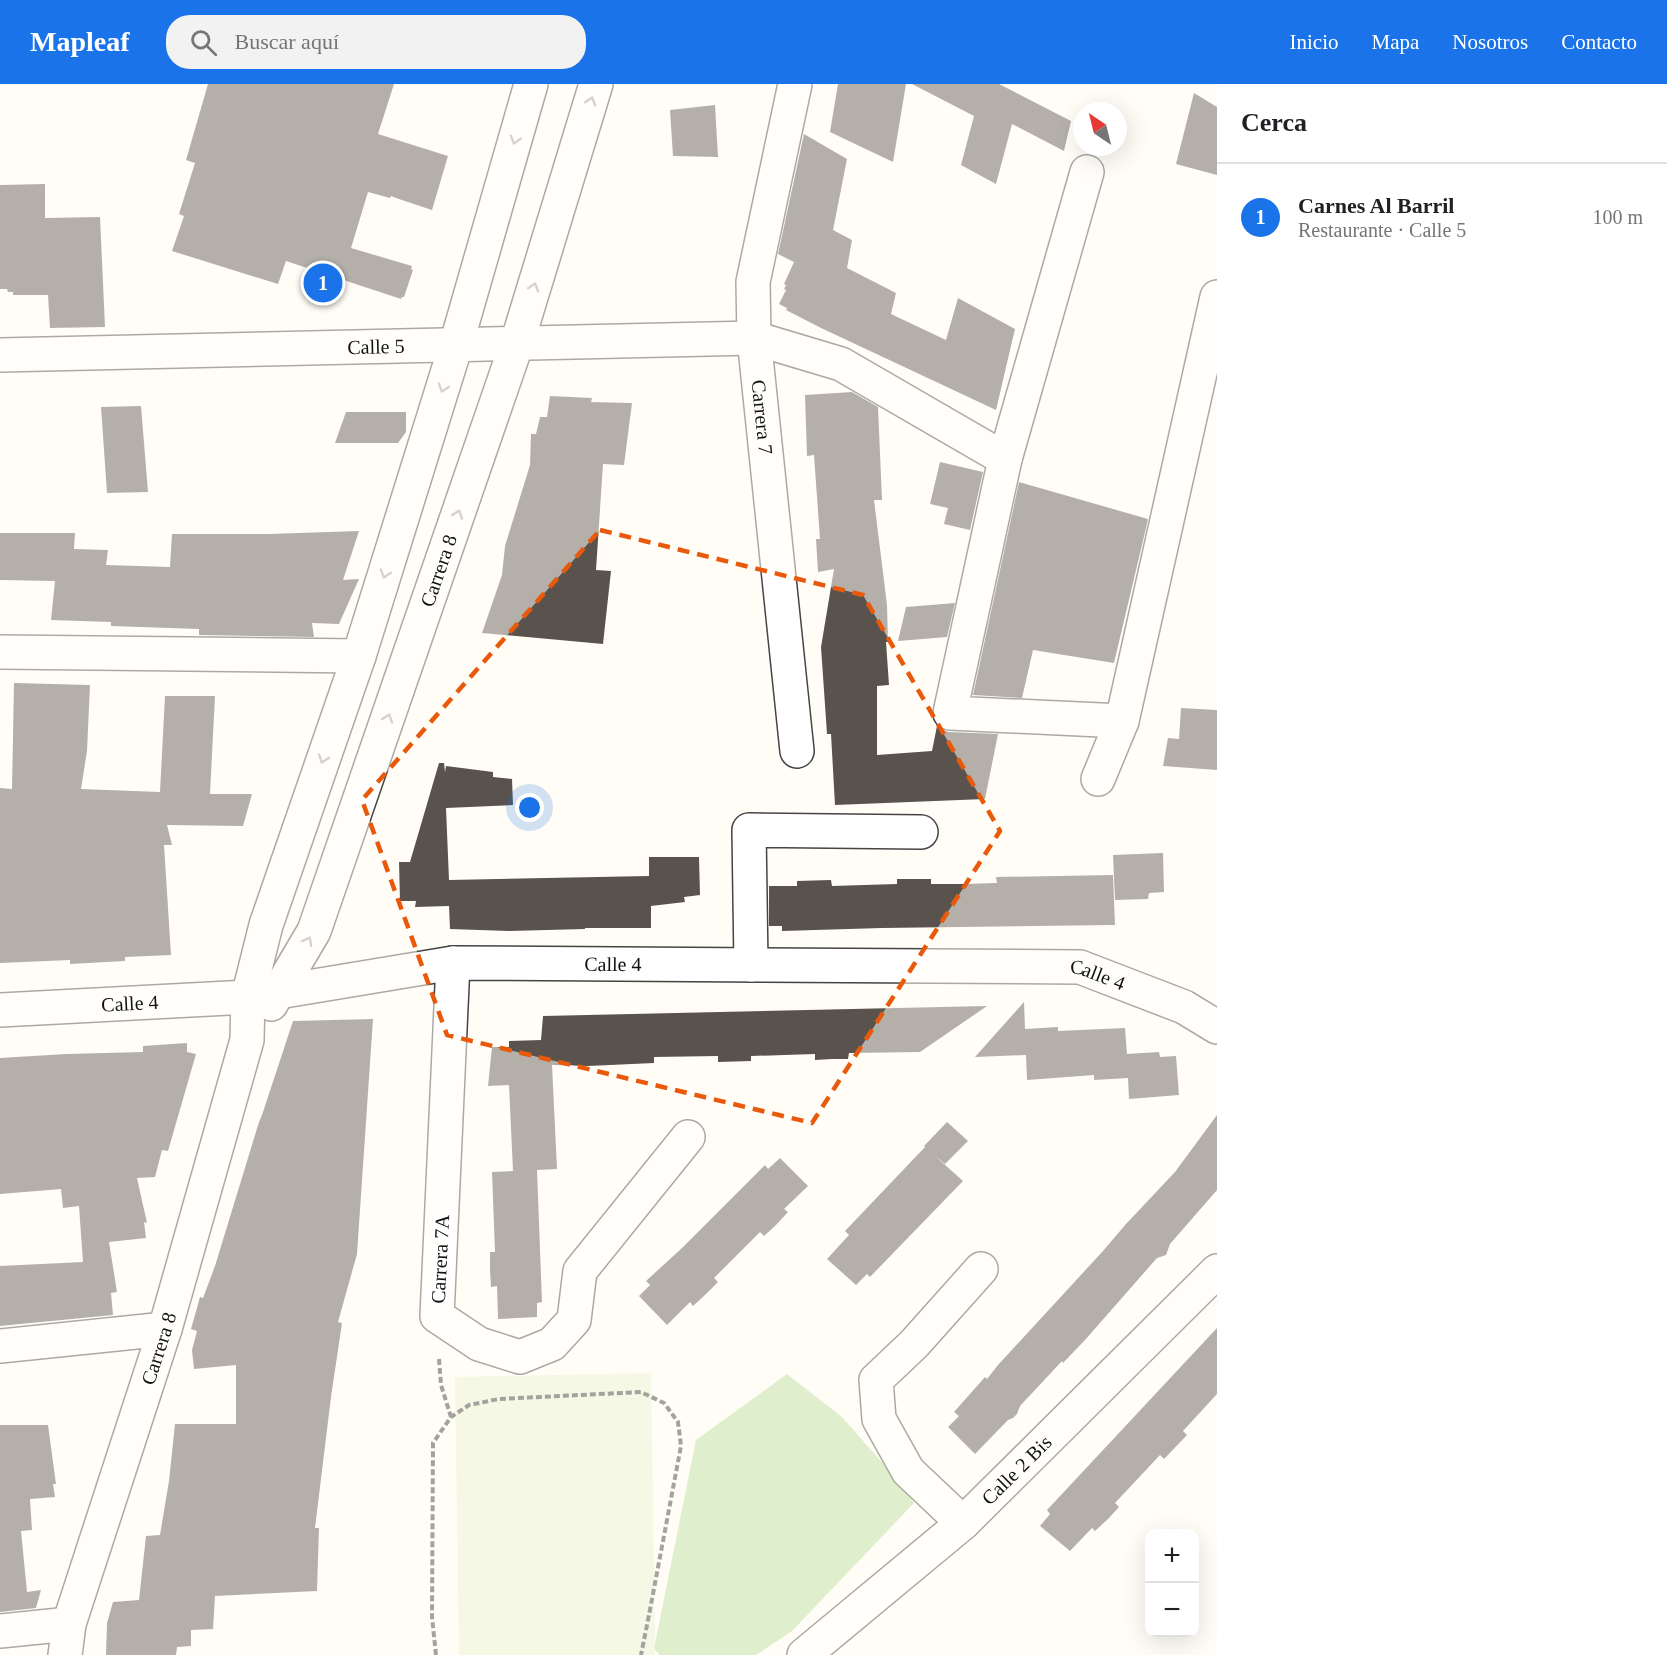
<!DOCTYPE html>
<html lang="es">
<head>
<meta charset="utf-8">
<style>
  :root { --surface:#fff; --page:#f2f2f2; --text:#202124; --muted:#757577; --line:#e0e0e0; --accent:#1a73e8 }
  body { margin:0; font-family:Georgia,serif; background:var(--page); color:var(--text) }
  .controls { position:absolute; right:18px; bottom:18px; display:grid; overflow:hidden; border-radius:12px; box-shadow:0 6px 24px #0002 }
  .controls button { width:54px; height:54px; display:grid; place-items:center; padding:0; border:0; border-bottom:2px solid var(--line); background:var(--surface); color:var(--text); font:30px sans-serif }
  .compass { position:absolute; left:1073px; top:18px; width:54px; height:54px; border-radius:50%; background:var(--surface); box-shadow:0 6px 24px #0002; rotate:325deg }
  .you { position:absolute; left:530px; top:724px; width:21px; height:21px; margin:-15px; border:4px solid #fff; border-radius:50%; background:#1a73e8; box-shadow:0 0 0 9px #1a73e833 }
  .badge { display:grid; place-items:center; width:39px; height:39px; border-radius:50%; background:var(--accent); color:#fff; font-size:20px; font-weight:700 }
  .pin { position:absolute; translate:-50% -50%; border:3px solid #fff; box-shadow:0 2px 6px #0006 }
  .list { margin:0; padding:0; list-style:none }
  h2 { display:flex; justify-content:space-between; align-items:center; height:78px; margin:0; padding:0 24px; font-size:26px }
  h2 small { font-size:20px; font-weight:400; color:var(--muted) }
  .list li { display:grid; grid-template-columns:39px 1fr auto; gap:18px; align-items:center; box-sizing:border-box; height:108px; padding:0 24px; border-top:2px solid var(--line) }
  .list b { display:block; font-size:22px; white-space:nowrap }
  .list p { margin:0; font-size:20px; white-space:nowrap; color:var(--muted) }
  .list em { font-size:20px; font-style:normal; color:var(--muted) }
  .icon { flex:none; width:33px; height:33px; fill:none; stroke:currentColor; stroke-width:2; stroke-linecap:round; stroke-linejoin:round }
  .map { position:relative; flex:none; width:1217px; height:1571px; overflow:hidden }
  header { display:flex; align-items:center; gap:36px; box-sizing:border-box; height:84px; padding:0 30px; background:var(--accent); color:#fff }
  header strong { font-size:28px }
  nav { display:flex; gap:33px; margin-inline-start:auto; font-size:21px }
  .search { width:420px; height:54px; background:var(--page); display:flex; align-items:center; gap:15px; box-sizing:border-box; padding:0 21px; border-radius:24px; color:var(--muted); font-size:22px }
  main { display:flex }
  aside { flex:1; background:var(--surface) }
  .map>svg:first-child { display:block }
  .forest { fill:#b9dc9c }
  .pitch { fill:#e6f2cf }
  .building { fill:#5a524d }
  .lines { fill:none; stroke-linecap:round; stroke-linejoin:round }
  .minor-casing { stroke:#444; stroke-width:36 }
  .path { stroke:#333; stroke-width:4; stroke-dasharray:6 3; stroke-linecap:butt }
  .minor { stroke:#fff; stroke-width:33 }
  .oneway { stroke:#a0a0a0 }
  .marked { fill:none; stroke:#e8590c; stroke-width:4.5; stroke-dasharray:12 8; stroke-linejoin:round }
  .labels { text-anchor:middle; stroke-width:6; stroke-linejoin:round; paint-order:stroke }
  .street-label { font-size:20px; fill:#111; stroke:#fff }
</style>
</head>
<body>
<header>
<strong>Mapleaf</strong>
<div class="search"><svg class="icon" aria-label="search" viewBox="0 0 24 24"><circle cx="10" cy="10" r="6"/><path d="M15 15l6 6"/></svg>Buscar aquí</div>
<nav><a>Inicio</a><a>Mapa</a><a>Nosotros</a><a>Contacto</a></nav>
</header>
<main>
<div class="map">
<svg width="1217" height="1571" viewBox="0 0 1217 1571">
  <rect width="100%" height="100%" fill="#fffdf5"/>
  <path class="forest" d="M 787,1290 L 842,1333 L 902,1401 L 914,1419 L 792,1547 L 756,1571 L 660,1571 L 654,1565 L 696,1356 Z"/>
  <path class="pitch" d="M 651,1289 L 655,1571 L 459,1571 L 455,1293 Z"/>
  <path class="building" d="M 208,0 L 394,0 L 378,50 L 448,72 L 432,126 L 396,114 L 391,112 L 390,114 L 368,108 L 351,164 L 412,182 L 411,185 L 413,186 L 404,213 L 402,213 L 401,215 L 286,177 L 278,200 L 172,167 L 184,132 L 179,130 L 195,79 L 186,76 Z
    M 838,0 L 906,0 L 893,78 L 830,48 Z
    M 912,0 L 999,0 L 1071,37 L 1064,67 L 1012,40 L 996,100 L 961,81 L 974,32 Z
    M 1194,9 L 1217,23 L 1217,91 L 1176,80 Z
    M 715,21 L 718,73 L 673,72 L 670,26 Z
    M 804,50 L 847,75 L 833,146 L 852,156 L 847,184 L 896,209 L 891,230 L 946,256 L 958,214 L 1015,245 L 996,326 L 821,244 L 786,226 L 787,224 L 779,220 L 786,206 L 784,205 L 786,201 L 784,200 L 794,178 L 778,170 Z
    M 45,100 L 45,134 L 100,133 L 105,243 L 50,244 L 48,211 L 13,211 L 13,208 L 8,208 L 7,205 L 0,205 L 0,101 Z
    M 852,308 L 878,323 L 882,416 L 874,416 L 887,521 L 888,558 L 886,558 L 889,601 L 877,602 L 877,671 L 932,667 L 937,642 L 940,645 L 949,648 L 998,650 L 985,715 L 835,721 L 831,650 L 827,650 L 821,563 L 834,485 L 818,488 L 816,455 L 820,455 L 814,371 L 807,372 L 805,311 Z
    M 550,312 L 592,314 L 591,318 L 632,319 L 624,381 L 603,380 L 596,486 L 611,487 L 603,560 L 482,549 L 502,491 L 505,462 L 530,381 L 531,350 L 536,350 L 540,333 L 547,333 Z
    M 141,322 L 148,408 L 107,409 L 101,323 Z
    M 346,328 L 406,328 L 406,348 L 398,359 L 335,359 Z
    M 940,378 L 983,388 L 970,446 L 944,440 L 948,424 L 930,420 Z
    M 1019,398 L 1148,435 L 1146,444 L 1114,579 L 1033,566 L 1022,614 L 973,611 Z
    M 359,447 L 343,496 L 359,495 L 339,540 L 312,539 L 314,553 L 199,551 L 199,545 L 111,542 L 111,538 L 51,536 L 55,497 L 0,496 L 0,449 L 75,449 L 74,465 L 108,466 L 106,481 L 170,483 L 172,450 L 269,450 Z
    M 955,519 L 947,553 L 898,557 L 906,523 Z
    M 14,599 L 90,601 L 87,667 L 81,705 L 160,708 L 165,612 L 215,612 L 210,710 L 252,710 L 243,742 L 167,741 L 172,761 L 164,761 L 171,871 L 125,873 L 125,877 L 70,880 L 70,876 L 0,879 L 0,704 L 12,705 Z
    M 1181,624 L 1217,626 L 1217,686 L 1163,682 L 1168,654 L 1179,655 Z
    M 439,679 L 444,679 L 445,688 L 446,682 L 493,688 L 493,693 L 512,695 L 513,721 L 446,724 L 449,796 L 649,792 L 649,773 L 699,773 L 700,811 L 684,813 L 685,818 L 651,822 L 651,844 L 585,844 L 585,845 L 509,847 L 450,845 L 449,822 L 415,823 L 416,817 L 400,817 L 399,778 L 410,778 Z
    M 1163,769 L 1164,808 L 1149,809 L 1148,815 L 1115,816 L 1113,771 Z
    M 1113,791 L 1115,841 L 882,844 L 782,847 L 782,842 L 769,842 L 769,802 L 797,802 L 797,797 L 831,796 L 832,802 L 864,801 L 897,800 L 897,795 L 931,795 L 931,800 L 964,800 L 997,799 L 996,793 Z
    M 1024,918 L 1025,945 L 1058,943 L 1058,947 L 1125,944 L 1127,970 L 1159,968 L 1160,973 L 1176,972 L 1179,1011 L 1129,1015 L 1128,994 L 1094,996 L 1094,991 L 1027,996 L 1026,971 L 975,973 Z
    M 987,922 L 920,968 L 849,969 L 848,975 L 832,975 L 815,976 L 815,970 L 751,972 L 751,977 L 718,978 L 718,972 L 654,973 L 654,979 L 588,982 L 552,981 L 557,1085 L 537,1086 L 542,1218 L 537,1219 L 537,1233 L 498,1235 L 497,1202 L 491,1203 L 490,1186 L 490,1168 L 495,1168 L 492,1088 L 513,1087 L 509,1001 L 488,1002 L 492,963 L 509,963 L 509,957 L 541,956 L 543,932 Z
    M 373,935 L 357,1170 L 338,1238 L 342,1239 L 331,1313 L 315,1444 L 319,1444 L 317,1507 L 215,1512 L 213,1545 L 191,1546 L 191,1562 L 177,1563 L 176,1571 L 106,1571 L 107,1539 L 113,1518 L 139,1516 L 146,1452 L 160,1451 L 169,1397 L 175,1340 L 236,1340 L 236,1281 L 194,1285 L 192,1266 L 197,1247 L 191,1245 L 200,1213 L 203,1214 L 215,1182 L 259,1038 L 262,1031 L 293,937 Z
    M 187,959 L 187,968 L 196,970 L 168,1067 L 162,1066 L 155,1093 L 137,1094 L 147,1139 L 144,1138 L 146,1154 L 109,1158 L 117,1208 L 111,1209 L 113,1231 L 0,1242 L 0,1182 L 83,1178 L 79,1122 L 63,1124 L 61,1105 L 0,1110 L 0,974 L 66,970 L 143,968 L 143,962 Z
    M 1217,1031 L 1217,1106 L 1170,1160 L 1166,1171 L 1157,1174 L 1085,1256 L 1063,1279 L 1062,1277 L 1020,1322 L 1017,1330 L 1013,1334 L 1008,1336 L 975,1370 L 948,1343 L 959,1332 L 954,1328 L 985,1293 L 987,1295 L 998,1281 L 1103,1167 L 1126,1140 L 1175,1088 Z
    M 947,1038 L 968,1057 L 945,1080 L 934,1071 L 963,1097 L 870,1193 L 867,1190 L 856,1201 L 827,1175 L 849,1151 L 845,1147 L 925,1063 L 924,1062 Z
    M 780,1074 L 808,1102 L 784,1125 L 788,1128 L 776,1141 L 764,1152 L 760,1148 L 714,1194 L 718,1198 L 706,1210 L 693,1222 L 690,1218 L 667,1241 L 639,1212 L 650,1201 L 646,1197 L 682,1164 L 765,1081 L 768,1085 Z
    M 1217,1244 L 1217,1310 L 1183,1347 L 1187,1351 L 1164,1375 L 1160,1371 L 1115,1419 L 1119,1423 L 1108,1435 L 1095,1447 L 1092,1444 L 1070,1467 L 1040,1442 L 1050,1430 L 1047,1426 Z
    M 0,1341 L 48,1341 L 56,1400 L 53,1400 L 55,1413 L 30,1415 L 32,1446 L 21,1447 L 27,1508 L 41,1506 L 36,1524 L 0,1528 Z"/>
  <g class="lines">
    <g class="minor-casing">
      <g id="minor">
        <path id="s1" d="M 795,0 L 753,198 L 754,254 L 797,667"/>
        <path d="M 1087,88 L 1005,375 L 950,629 L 1122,637"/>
        <path id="s2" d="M 0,271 L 754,254 L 841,280 L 1005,375"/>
        <path d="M 0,568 L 359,572"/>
        <path d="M 1098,695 L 1122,637 L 1217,213"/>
        <path d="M 453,879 L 437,1232 L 479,1260 L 520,1273 L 552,1260 L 574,1236 L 580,1187 L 688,1053"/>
        <path d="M 751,881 L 749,746 L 921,748"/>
        <path id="s3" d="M 271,920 L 314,847 L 517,259 L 596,0"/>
        <path id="s4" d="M 0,926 L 248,913 L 453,879 L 1080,883 L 1184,923 L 1217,943"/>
        <path d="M 0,1262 L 165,1245"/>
        <path d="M 963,1439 L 908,1387 L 879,1335 L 876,1296 L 914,1260 L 981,1185"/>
        <path d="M 0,1547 L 69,1540"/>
        <path id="s5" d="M 65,1571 L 69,1540 L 165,1245 L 247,956 L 248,913 L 266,841 L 359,572 L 456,261 L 531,0"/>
        <path id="s6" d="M 804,1571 L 963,1439 L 1217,1187"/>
      </g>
    </g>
    <path class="path" d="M 439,1275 L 441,1301 L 451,1333
      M 436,1571 L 432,1533 L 433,1359 L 451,1333 L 469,1321 L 499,1315 L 641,1308 L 664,1319 L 678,1338 L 681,1362 L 649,1531 L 641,1571"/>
    <use href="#minor" class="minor"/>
  </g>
  <defs><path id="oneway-chevron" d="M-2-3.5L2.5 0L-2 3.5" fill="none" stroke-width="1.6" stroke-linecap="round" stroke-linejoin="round" transform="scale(1.5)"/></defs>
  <g class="oneway">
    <use href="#oneway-chevron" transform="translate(591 17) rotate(-73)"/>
    <use href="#oneway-chevron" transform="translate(515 56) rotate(106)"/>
    <use href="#oneway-chevron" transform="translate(534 203) rotate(-73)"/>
    <use href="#oneway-chevron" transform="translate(443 304) rotate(107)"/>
    <use href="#oneway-chevron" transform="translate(458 430) rotate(-71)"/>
    <use href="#oneway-chevron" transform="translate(385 490) rotate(107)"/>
    <use href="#oneway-chevron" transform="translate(388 634) rotate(-71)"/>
    <use href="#oneway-chevron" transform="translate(323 675) rotate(109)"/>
    <use href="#oneway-chevron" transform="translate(308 857) rotate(-61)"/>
  </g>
  <path d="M0 0H1217V1571H0ZM 600,446 L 863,511 L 1000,747 L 812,1039 L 447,951 L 362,716 Z" fill="#fffdf5" fill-opacity=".55" fill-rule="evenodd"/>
  <path class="marked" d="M 600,446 L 863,511 L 1000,747 L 812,1039 L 447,951 L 362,716 Z"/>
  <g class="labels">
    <g class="street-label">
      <text dy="7" stroke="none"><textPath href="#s2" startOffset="376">Calle 5</textPath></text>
      <text dy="7" stroke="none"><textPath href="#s1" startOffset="338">Carrera 7</textPath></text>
      <text dy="7" stroke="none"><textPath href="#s3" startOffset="466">Carrera 8</textPath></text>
      <text dy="7" stroke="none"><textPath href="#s4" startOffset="616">Calle 4</textPath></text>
      <text dy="7" stroke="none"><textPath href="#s4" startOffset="1102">Calle 4</textPath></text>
      <text dy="7" stroke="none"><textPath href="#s4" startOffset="130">Calle 4</textPath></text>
      <text transform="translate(440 1175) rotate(-87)" y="7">Carrera 7A</text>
      <text dy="7" stroke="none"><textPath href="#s5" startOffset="321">Carrera 8</textPath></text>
      <text dy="7" stroke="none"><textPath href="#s6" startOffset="282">Calle 2 Bis</textPath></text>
    </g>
  </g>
</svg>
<div class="controls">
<button>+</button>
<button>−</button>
</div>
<svg class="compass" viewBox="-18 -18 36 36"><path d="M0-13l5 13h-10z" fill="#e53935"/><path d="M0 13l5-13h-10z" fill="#757577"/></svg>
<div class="you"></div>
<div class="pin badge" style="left:323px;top:199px">1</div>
</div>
<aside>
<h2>Cerca<small></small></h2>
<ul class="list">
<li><span class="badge">1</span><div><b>Carnes Al Barril</b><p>Restaurante · Calle 5</p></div><em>100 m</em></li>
</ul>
</aside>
</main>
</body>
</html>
